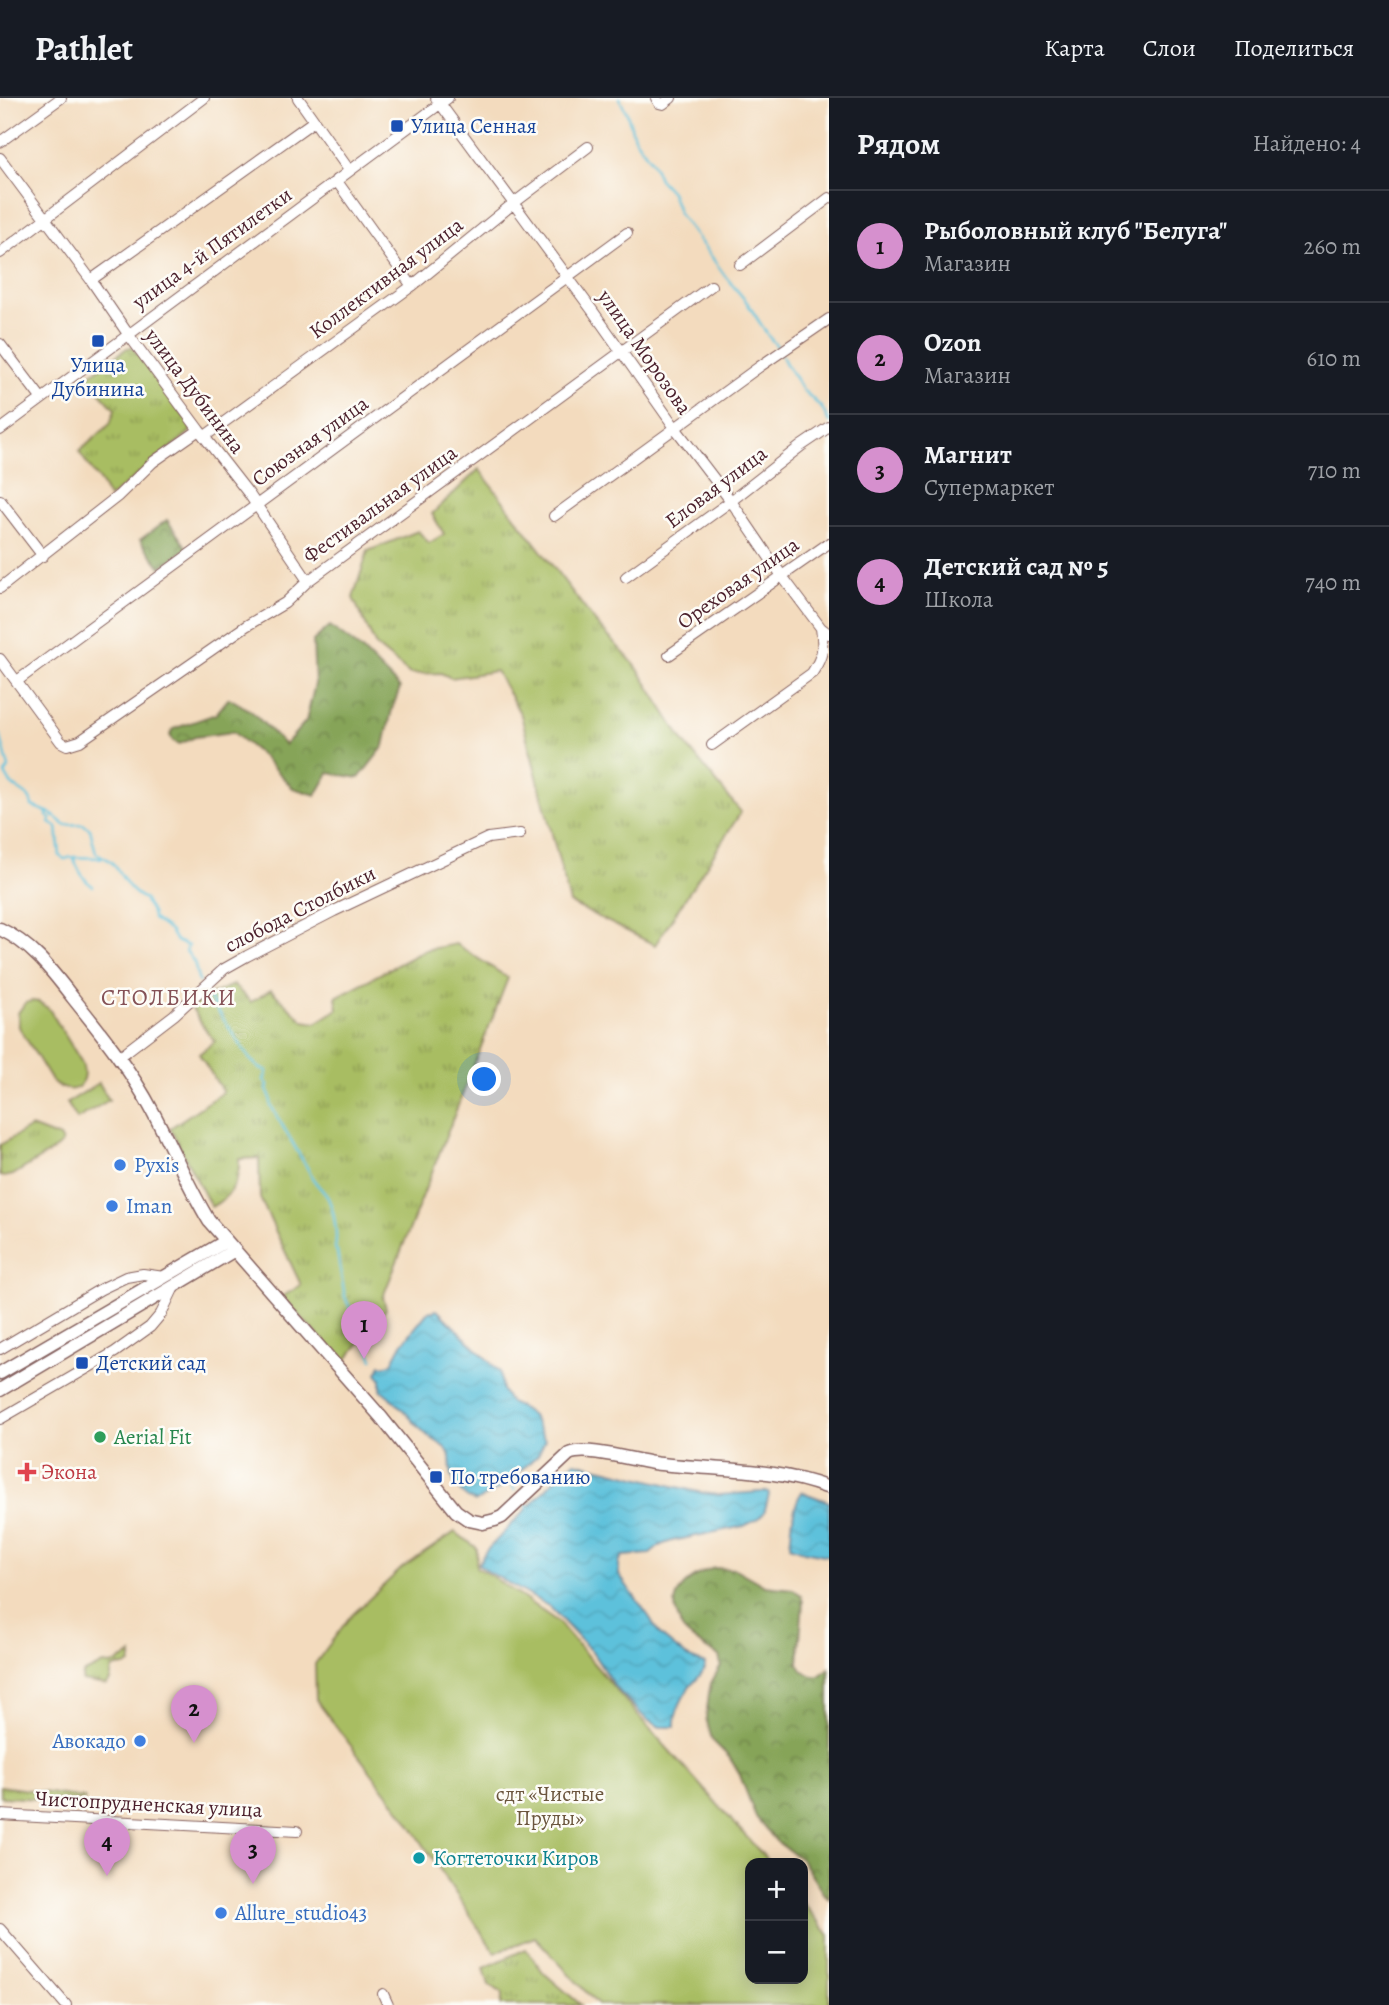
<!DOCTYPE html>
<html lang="ru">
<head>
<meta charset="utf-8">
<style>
  :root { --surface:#171b24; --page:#242831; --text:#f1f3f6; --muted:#9ea1a6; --line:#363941; --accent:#d690ce }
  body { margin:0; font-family:Alegreya,serif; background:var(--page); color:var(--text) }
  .controls { position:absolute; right:21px; bottom:21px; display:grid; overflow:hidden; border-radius:14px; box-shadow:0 4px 18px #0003 }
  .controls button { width:63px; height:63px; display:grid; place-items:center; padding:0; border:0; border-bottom:2px solid var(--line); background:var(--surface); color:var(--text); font:35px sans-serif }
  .you { position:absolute; left:485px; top:982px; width:24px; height:24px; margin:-18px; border:5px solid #fff; border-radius:50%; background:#1a73e8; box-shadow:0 0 0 10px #1a73e833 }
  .badge { display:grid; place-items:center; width:46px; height:46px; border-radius:50%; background:var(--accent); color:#111; font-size:23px; font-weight:700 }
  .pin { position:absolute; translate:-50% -58px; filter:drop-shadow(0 2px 4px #0008) }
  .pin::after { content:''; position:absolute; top:37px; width:24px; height:21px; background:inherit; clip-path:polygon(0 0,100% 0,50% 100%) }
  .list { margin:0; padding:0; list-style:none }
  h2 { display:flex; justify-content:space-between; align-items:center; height:91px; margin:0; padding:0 28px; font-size:30px }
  h2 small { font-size:23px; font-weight:400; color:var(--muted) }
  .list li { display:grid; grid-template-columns:46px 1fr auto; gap:21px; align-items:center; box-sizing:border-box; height:112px; padding:0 28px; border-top:2px solid var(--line) }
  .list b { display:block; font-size:26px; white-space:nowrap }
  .list p { margin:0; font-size:23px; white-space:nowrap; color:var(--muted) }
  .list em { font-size:23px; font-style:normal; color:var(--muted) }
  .map { position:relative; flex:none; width:829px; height:1907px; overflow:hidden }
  header { display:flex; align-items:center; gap:42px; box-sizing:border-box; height:98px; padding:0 35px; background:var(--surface); border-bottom:2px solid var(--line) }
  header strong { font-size:33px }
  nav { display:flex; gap:38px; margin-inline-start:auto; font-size:24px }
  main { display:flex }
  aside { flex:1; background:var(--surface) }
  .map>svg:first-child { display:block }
  .grass { fill:url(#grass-tufts); stroke:#796e46; stroke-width:2 }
  .forest { fill:url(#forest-crowns); stroke:#686242; stroke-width:2 }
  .garden { fill:#a8bd62; stroke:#796e46; stroke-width:2 }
  .water { fill:url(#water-waves); stroke:#547083; stroke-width:2 }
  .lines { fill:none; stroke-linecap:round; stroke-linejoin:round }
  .stream { stroke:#5dc1db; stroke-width:2.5 }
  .minor-casing { stroke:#85615e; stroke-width:12 }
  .major-casing { stroke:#85615e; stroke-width:15 }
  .minor { stroke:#fff; stroke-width:10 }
  .major { stroke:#fff; stroke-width:12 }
  .transit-dot { fill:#1a4fb4; stroke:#fdfcf7; stroke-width:2.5 }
  .shop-dot { fill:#3f7fe0; stroke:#fdfcf7; stroke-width:2.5 }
  .leisure-dot { fill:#2e9e5b; stroke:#fdfcf7; stroke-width:2.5 }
  .health-dot { fill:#e0444e; stroke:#fdfcf7; stroke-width:2.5 }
  .culture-dot { fill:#0f9aa8; stroke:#fdfcf7; stroke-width:2.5 }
  .labels { text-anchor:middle; stroke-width:5; stroke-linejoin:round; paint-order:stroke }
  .transit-label { font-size:21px; fill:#164399; stroke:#fdfcf7; text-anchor:start }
  .street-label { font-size:21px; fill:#4a1f2b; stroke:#fdfcf7 }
  .shop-label { font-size:21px; fill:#366cbe; stroke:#fdfcf7; text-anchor:start }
  .leisure-label { font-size:21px; fill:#27864d; stroke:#fdfcf7; text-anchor:start }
  .health-label { font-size:21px; fill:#be3a42; stroke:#fdfcf7; text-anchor:start }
  .park-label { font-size:21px; fill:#6b563e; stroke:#fdfcf7 }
  .culture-label { font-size:21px; fill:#0d838f; stroke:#fdfcf7; text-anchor:start }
  .neighbourhood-label { font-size:23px; letter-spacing:2px; fill:#855257; stroke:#fdfcf7 }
</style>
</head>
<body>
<header>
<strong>Pathlet</strong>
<nav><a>Карта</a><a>Слои</a><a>Поделиться</a></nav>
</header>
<main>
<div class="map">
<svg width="829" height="1907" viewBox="0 0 829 1907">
  <defs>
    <pattern id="grass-tufts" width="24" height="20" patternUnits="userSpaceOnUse" patternTransform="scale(1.75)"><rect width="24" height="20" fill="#a8bd62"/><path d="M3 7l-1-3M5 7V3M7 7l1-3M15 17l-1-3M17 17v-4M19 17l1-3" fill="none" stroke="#8b9951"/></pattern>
    <pattern id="forest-crowns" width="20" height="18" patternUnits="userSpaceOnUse" patternTransform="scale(1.75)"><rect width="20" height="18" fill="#86a458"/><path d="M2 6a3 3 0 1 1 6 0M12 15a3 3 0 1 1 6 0" fill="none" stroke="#708549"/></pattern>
    <pattern id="water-waves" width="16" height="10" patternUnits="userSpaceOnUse" patternTransform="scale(1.75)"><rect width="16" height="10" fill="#5dc1db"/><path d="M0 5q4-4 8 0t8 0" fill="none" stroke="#52a5bc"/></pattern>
  </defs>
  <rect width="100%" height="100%" fill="#fdfcf7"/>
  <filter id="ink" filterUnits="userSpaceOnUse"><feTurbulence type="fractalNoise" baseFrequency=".0143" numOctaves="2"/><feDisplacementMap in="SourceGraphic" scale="14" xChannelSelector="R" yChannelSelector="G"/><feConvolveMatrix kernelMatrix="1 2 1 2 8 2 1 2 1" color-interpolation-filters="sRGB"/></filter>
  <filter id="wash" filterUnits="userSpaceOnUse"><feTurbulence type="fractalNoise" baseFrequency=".00686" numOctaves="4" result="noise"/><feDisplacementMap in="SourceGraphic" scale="28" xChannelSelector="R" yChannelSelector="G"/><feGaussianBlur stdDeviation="1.57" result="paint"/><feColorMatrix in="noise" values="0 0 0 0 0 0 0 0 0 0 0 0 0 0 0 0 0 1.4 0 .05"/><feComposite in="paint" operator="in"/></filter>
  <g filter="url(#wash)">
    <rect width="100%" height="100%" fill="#f3dbbe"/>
    <path class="grass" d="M 132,249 L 191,328 L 190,334 L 109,400 L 102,387 L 79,354 L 110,326 L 115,311 L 86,280 L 127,250 Z
      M 479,371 L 596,525 L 636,568 L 683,643 L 741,714 L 655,847 L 570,805 L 521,617 L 496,573 L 451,580 L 441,575 L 410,576 L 376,548 L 353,500 L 368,453 L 418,433 L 429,445 L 444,436 L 432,416 Z
      M 456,846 L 508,880 L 383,1199 L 386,1211 L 344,1265 L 282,1199 L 301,1187 L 260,1100 L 259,1060 L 239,1061 C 240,1084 231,1099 211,1109 L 170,1030 L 223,994 L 199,956 L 215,943 C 204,932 198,919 189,906 L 233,887 L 251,904 L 271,892 L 304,923 L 316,925 L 338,911 L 336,899 L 425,852 Z
      M 31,1029 L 60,1040 L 62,1045 L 60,1048 L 13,1077 L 4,1079 L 0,1078 L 0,1047 Z
      M 132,1557 L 130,1566 C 124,1570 118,1567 112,1571 L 110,1583 L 106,1587 L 82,1583 L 83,1576 L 103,1566 L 111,1567 Z
      M 0,1688 L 85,1700 L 85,1703 L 0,1699 Z
      M 526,1851 L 544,1875 L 581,1907 L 501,1907 L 503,1895 L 489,1887 L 484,1870 Z"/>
    <path class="forest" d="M 167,422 L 187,450 L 161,469 L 140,442 Z
      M 330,528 L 362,552 L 400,590 L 392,611 L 384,648 L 359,680 L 329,675 L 316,697 L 293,690 L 262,658 L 233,634 L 195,639 L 180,646 L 173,643 L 170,637 L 173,631 L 216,616 L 229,600 L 251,613 L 285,647 L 306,623 L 315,586 L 313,543 Z
      M 714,1470 L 735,1471 L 765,1488 L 793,1491 L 801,1497 L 803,1504 L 798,1565 C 802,1575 808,1578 819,1578 L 829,1570 L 829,1801 L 823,1795 L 801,1761 L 776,1743 L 756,1719 L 739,1675 L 729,1659 L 712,1642 L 706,1620 L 709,1595 L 711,1585 L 721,1567 L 719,1558 C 707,1551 693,1543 683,1532 C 680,1528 679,1522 677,1517 C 668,1492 694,1477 714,1470 Z"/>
    <path class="garden" d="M 32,903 L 39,904 L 49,911 L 82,965 C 90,990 70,1000 52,983 L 19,929 L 18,915 L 25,905 Z
      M 99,985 L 109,1002 L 77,1021 L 67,1005 Z
      M 455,1434 L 477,1450 L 476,1469 L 490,1477 L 558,1524 L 642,1622 L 770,1765 L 750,1765 L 750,1881 L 803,1881 L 803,1805 L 829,1837 L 829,1907 L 598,1907 L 535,1839 L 495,1855 L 406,1720 L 316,1602 L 315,1566 L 349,1520 L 402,1470 Z"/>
    <path class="water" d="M 437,1212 L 500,1274 L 502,1292 L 510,1305 L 523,1311 L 532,1318 L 545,1342 L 538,1357 L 501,1390 L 476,1404 C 462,1399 452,1386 451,1371 C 450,1367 451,1359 449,1355 C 445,1347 435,1343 428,1338 C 411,1323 401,1306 381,1292 L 381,1280 L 377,1275 L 381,1267 L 385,1268 L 392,1265 L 402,1246 L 428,1214 Z
      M 575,1364 L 702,1395 L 719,1397 L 761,1394 L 768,1394 L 769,1397 L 764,1415 L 758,1421 L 744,1428 L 672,1443 L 661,1447 L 650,1456 L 623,1458 L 619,1464 L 619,1477 L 650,1520 L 660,1537 L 687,1559 L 705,1566 C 704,1577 695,1581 689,1590 C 681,1602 674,1615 675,1629 L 660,1629 L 647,1622 L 615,1589 L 592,1554 L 550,1509 L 489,1474 L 478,1466 L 486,1453 L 567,1369 Z
      M 802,1394 L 829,1404 L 829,1458 L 804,1453 L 790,1448 C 792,1431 792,1408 802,1394 Z"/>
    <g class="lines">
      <path class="stream" d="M 619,0 L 627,15 L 634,39 L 652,64 L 659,81 L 671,94 L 679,116 L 711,158 L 725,178 L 746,203 L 769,239 L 777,248 L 786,266 L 803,292 L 822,310 L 829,324
        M 0,636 L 9,670 L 5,676 C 7,679 10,685 12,687 C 20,693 31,696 32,708 L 50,715 L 65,727 L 83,726 L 90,731 L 96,755 C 102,758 111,762 115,768 C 124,781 130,795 145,801 C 145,809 154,812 153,821 L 170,833 L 176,843 L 188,848 L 186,853 L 194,864 L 199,884
        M 47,714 L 47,718 L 51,721 L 50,725 L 57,729 L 60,758 C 66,764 67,759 73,759 C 77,768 83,783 93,788
        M 73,759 L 101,760
        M 206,895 L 250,961 L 259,970 L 267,973 L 264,982 L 268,987 L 267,992 L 271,1000 L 271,1008 L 309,1073 C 313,1085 322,1090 328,1100 C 334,1113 338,1136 335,1150 L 337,1154 L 345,1199 L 373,1261
        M 512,1388 L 515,1392
        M 526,1406 L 529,1410"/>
    </g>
  </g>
  <g filter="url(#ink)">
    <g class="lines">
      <g class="minor-casing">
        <path id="minor" d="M 298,0 L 349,72
          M 436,0 L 592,212 L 676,331 L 731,403 L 782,478 L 821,530 L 829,536
          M 656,0 L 659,5 L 663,6 L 671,0
          M 0,44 L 61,0
          M 0,60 L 91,182 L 128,236 L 199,332 L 249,396 L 308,483
          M 336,82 L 412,188
          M 0,155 L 204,0
          M 740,167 L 829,100
          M 91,182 L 314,23
          M 0,246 L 41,300
          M 0,332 L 448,0
          M 205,338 L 412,188 L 514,105 L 588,49
          M 0,402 L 43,458
          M 554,418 L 759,269 L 829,221
          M 626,479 L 731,403 L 801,348 L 829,329
          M 0,490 L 118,398 L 153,364 L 199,332
          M 669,557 L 829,445
          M 0,561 L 61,644 L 67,647 L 80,643 L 246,528 L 285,505 L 308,483 L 711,188
          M 17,583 L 627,135
          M 712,647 L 812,575 C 823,558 824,551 821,530
          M 119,959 L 174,917 L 224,871 L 247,858 L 334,813 L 488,740 L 520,736
          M 0,1251 L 101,1191 L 126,1179 L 143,1176 L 164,1179
          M 0,1321 L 115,1254 L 150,1229 L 161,1216 L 174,1189
          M 0,1717 L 297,1733
          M 0,1831 L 66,1907
          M 383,1896 L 388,1907"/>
      </g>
      <g class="major-casing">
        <path id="major" d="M 0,831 C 32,846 52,873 73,900 C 102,936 131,972 153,1014 C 172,1050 188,1088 209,1123 L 381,1319 L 456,1413 L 469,1422 L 483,1425 L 495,1422 L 502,1419 L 569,1356 C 586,1348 632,1362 653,1365 C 714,1373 770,1368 829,1390
          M 0,1275 L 226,1143
          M 0,1292 L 233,1153"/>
      </g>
      <use href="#minor" class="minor"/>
      <use href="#major" class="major"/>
    </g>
  </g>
  <g class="transit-dot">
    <rect x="390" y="21" width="14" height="14" rx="3.5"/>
    <rect x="91" y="236" width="14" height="14" rx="3.5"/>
    <rect x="75" y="1258" width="14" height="14" rx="3.5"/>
    <rect x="429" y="1372" width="14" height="14" rx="3.5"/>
  </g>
  <g class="shop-dot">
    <circle cx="120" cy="1067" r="7"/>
    <circle cx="112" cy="1108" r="7"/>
    <circle cx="140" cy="1643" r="7"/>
    <circle cx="221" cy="1815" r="7"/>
  </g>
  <circle class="leisure-dot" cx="100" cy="1339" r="7"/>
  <path class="health-dot" d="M23.5 1363.5h7v7h7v7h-7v7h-7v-7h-7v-7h7z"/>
  <circle class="culture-dot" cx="419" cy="1760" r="7"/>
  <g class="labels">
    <g class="transit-label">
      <text x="411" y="35">Улица Сенная</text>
      <text x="98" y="274" text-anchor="middle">Улица<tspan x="98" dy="24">Дубинина</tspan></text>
      <text x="96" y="1272">Детский сад</text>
      <text x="450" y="1386">По требованию</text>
    </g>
    <g class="street-label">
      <text transform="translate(212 150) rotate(-36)" y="7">улица 4-й Пятилетки</text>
      <text transform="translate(386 180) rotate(-37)" y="7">Коллективная улица</text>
      <text transform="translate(645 254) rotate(55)" y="7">улица Морозова</text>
      <text transform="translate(195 293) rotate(53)" y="7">улица Дубинина</text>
      <text transform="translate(310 343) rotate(-36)" y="7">Союзная улица</text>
      <text transform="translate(716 389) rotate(-37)" y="7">Еловая улица</text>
      <text transform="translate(380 406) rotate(-36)" y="7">Фестивальная улица</text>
      <text transform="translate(738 485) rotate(-35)" y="7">Ореховая улица</text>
      <text transform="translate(300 811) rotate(-27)" y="7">слобода Столбики</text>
      <text transform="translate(149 1706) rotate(3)" y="7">Чистопрудненская улица</text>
    </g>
    <g class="shop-label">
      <text x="134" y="1074">Pyxis</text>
      <text x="126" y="1115">Iman</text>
      <text x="126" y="1650" text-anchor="end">Авокадо</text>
      <text x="235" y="1822">Allure_studio43</text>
    </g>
    <g class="leisure-label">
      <text x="114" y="1346">Aerial Fit</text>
    </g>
    <g class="health-label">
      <text x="41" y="1381">Экона</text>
    </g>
    <g class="park-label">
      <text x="550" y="1703">сдт «Чистые<tspan x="550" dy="24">Пруды»</tspan></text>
    </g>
    <g class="culture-label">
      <text x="433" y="1767">Когтеточки Киров</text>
    </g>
    <g class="neighbourhood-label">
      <text x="169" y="907">СТОЛБИКИ</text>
    </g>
  </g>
</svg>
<div class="controls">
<button>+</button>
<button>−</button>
</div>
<div class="you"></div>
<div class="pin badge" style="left:364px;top:1261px">1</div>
<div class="pin badge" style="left:194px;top:1645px">2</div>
<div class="pin badge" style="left:253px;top:1786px">3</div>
<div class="pin badge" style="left:107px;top:1778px">4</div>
</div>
<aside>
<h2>Рядом<small>Найдено: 4</small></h2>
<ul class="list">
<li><span class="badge">1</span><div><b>Рыболовный клуб &quot;Белуга&quot;</b><p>Магазин</p></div><em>260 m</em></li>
<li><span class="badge">2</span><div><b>Ozon</b><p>Магазин</p></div><em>610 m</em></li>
<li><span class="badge">3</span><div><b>Магнит</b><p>Супермаркет</p></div><em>710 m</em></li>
<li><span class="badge">4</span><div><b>Детский сад № 5</b><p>Школа</p></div><em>740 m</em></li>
</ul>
</aside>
</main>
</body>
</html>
